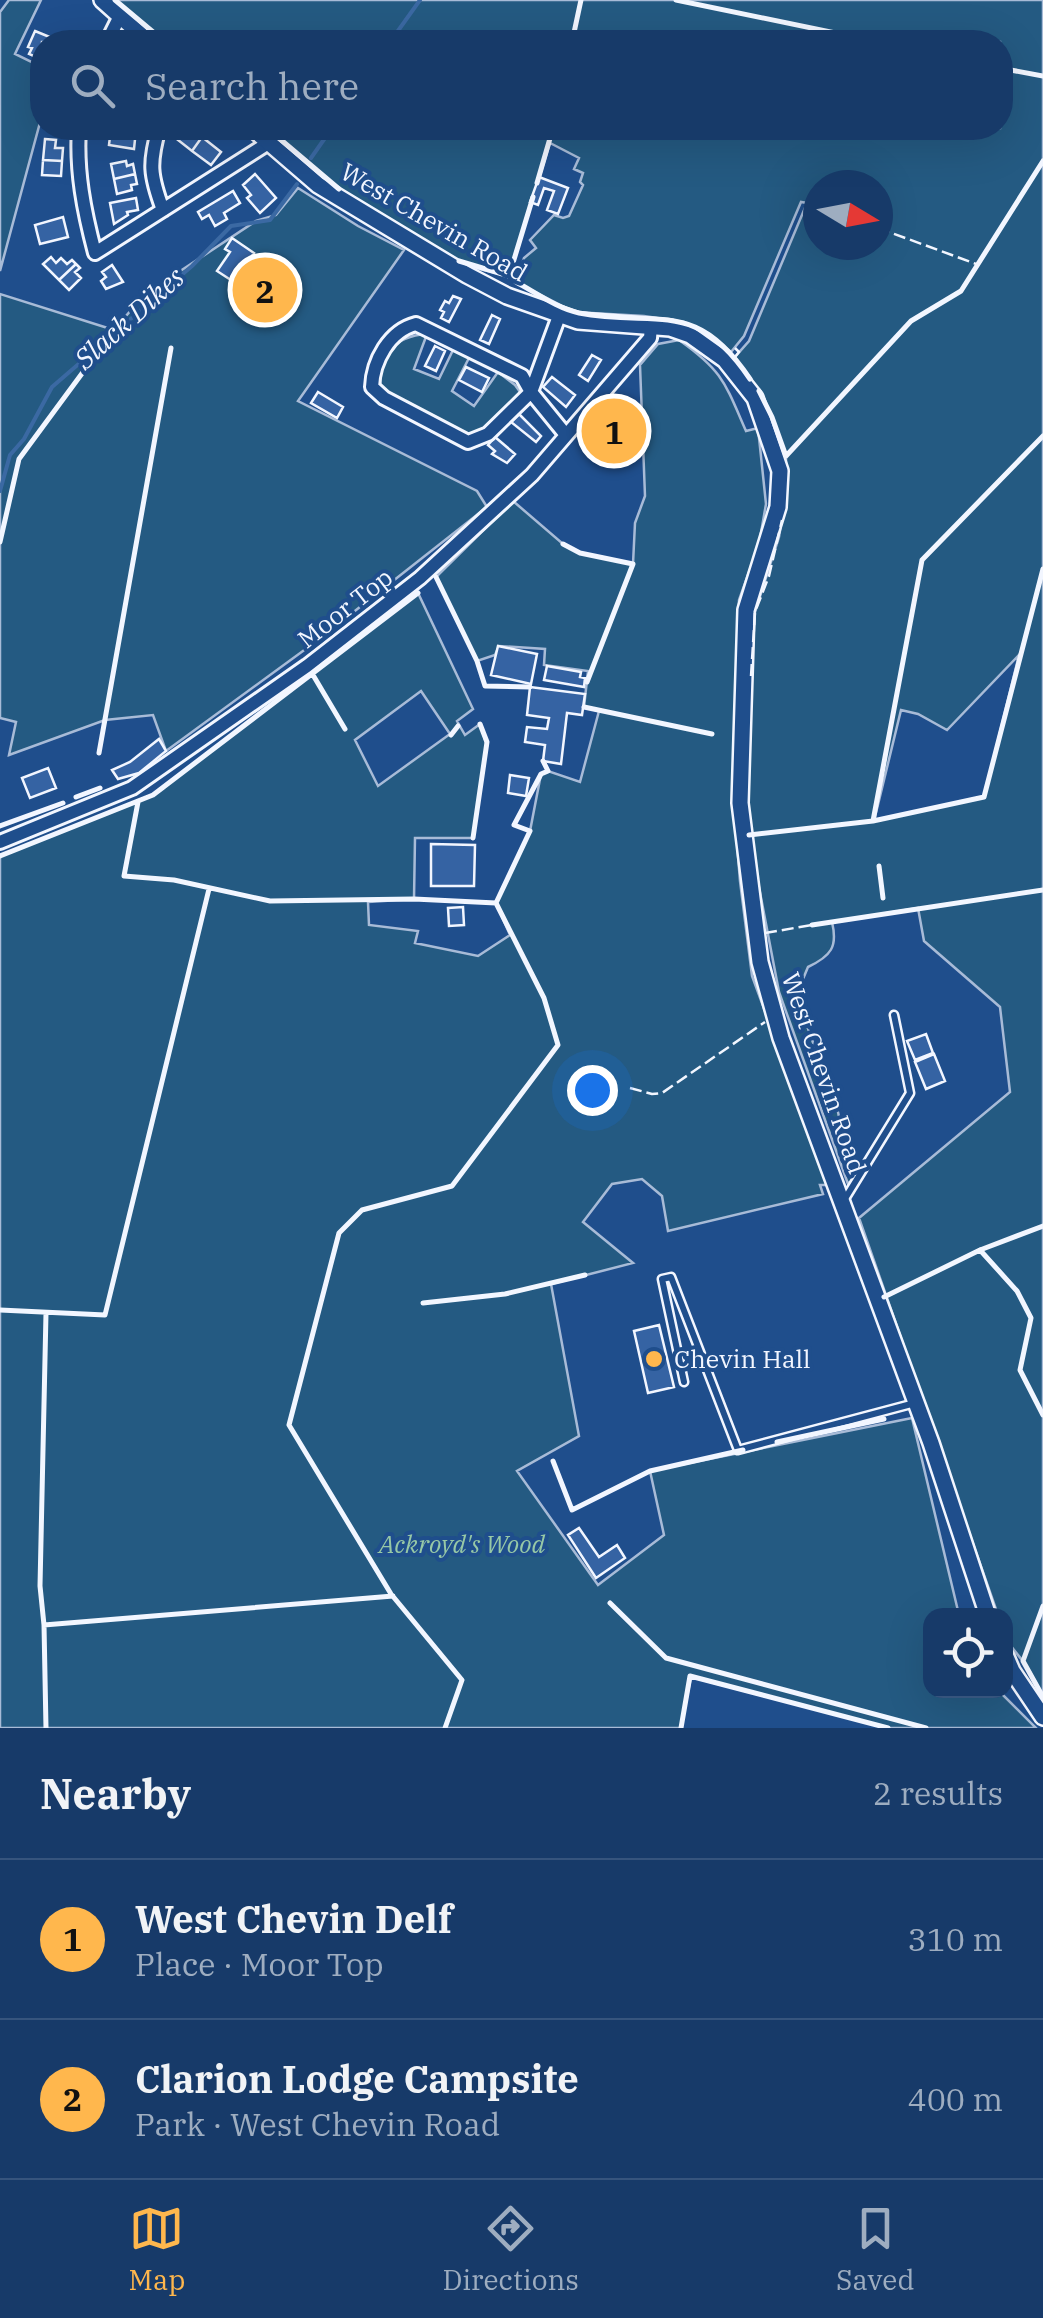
<!DOCTYPE html>
<html lang="en">
<head>
<meta charset="utf-8">
<style>
  :root { --surface:#173a69; --page:#244571; --text:#f1f3f6; --muted:#9eadc0; --line:#36547d; --accent:#ffb74d }
  body { margin:0; font-family:"IBM Plex Serif",serif; background:var(--page); color:var(--text) }
  .controls { position:absolute; right:30px; bottom:30px; display:grid; overflow:hidden; border-radius:20px; box-shadow:0 10px 40px #0002 }
  .controls button { width:90px; height:90px; display:grid; place-items:center; padding:0; border:0; border-bottom:2px solid var(--line); background:var(--surface); color:var(--text); font:50px sans-serif }
  .compass { position:absolute; left:803px; top:170px; width:90px; height:90px; border-radius:50%; background:var(--surface); box-shadow:0 10px 40px #0002; rotate:100deg }
  .you { position:absolute; left:592px; top:1090px; width:35px; height:35px; margin:-25px; border:8px solid #fff; border-radius:50%; background:#1a73e8; box-shadow:0 0 0 15px #1a73e833 }
  .badge { display:grid; place-items:center; width:65px; height:65px; border-radius:50%; background:var(--accent); color:#111; font-size:32px; font-weight:700 }
  .pin { position:absolute; translate:-50% -50%; border:5px solid #fff; box-shadow:0 2px 10px #0006 }
  .list { margin:0; padding:0; list-style:none }
  h2 { display:flex; justify-content:space-between; align-items:center; height:130px; margin:0; padding:0 40px; font-size:42px }
  h2 small { font-size:32px; font-weight:400; color:var(--muted) }
  .list li { display:grid; grid-template-columns:65px 1fr auto; gap:30px; align-items:center; box-sizing:border-box; height:160px; padding:0 40px; border-top:2px solid var(--line) }
  .list b { display:block; font-size:38px; white-space:nowrap }
  .list p { margin:0; font-size:32px; white-space:nowrap; color:var(--muted) }
  .list em { font-size:32px; font-style:normal; color:var(--muted) }
  .icon { flex:none; width:55px; height:55px; fill:none; stroke:currentColor; stroke-width:2; stroke-linecap:round; stroke-linejoin:round }
  .map { position:relative; flex:none; width:1043px; height:1728px; overflow:hidden }
  .search { position:absolute; background:var(--surface); box-shadow:0 10px 40px #0002; left:30px; right:30px; top:30px; height:110px; display:flex; align-items:center; gap:25px; box-sizing:border-box; padding:0 35px; border-radius:40px; color:var(--muted); font-size:38px }
  .sheet { height:450px; background:var(--surface) }
  nav { display:flex; justify-content:space-around; align-items:center; box-sizing:border-box; height:140px; border-top:2px solid var(--line); background:var(--surface); font-size:28px; color:var(--muted) }
  nav a { display:grid; justify-items:center; gap:5px }
  nav .on { color:var(--accent) }
  .map>svg:first-child { display:block }
  .green { fill:#245a82; stroke:#a8bbd7; stroke-width:2.5; fill-rule:evenodd }
  .lines { fill:none; stroke-linecap:round; stroke-linejoin:round }
  .stream { stroke:#3b69a3; stroke-width:4 }
  .building { fill:#3563a3; stroke:#f2f6ff; stroke-width:2.5 }
  .service-casing { stroke:#f2f6ff; stroke-width:11 }
  .minor-casing { stroke:#f2f6ff; stroke-width:18 }
  .tertiary-casing { stroke:#f2f6ff; stroke-width:20 }
  .service { stroke:#1f4e8c; stroke-width:6 }
  .minor { stroke:#1f4e8c; stroke-width:12 }
  .tertiary { stroke:#1f4e8c; stroke-width:15 }
  .fence { stroke:#f2f6ff; stroke-width:2.5; stroke-dasharray:12 5; stroke-linecap:butt }
  .wall { stroke:#f2f6ff; stroke-width:5 }
  .poi-dot { fill:#ffb74d; stroke:#1f4e8c; stroke-width:4 }
  .labels { text-anchor:middle; stroke-width:8; stroke-linejoin:round; paint-order:stroke }
  .street-label { font-size:25px; fill:#f2f6ff; stroke:#1f4e8c }
  .poi-label { font-size:25px; fill:#f2f6ff; stroke:#1f4e8c; text-anchor:start }
  .park-label { font-size:25px; font-style:italic; fill:#97c8a6; stroke:#1f4e8c }
  .water-label { font-size:28px; font-style:italic; fill:#f2f6ff; stroke:#1f4e8c }
</style>
</head>
<body>
<div class="map">
<svg width="1043" height="1728" viewBox="0 0 1043 1728">
  <rect width="100%" height="100%" fill="#1f4e8c"/>
  <path class="green" d="M 9,0 L 41,0 L 15,54 L 42,67 L 42,115 L 0,271 L 0,12 Z
    M 115,0 L 1043,0 L 1043,1697 C 1037,1685 1031,1671 1022,1660 C 1006,1640 1006,1643 1006,1616 L 998,1615 L 859,1218 L 1010,1092 L 1000,1007 L 924,941 L 918,908 L 832,922 C 838,947 831,956 808,967 L 798,991 L 807,1026 L 838,1112 L 852,1180 L 848,1184 L 779,992 L 749,835 L 744,798 L 755,612 L 779,537 L 786,494 L 786,456 L 772,417 L 735,357 L 749,341 L 807,203 L 801,202 L 744,336 L 731,352 L 708,333 L 684,322 L 644,316 L 574,312 L 516,282 L 524,258 L 536,248 L 530,240 L 554,215 L 563,218 L 569,216 L 583,185 L 580,182 L 583,173 L 574,169 L 579,158 L 550,143 L 509,276 L 467,266 L 371,211 L 328,182 L 267,128 L 1000,128 L 1000,42 L 165,42 ZM 818,185 L 878,185 L 878,245 L 818,245 ZM 1019,655 L 984,797 L 874,821 L 901,710 L 918,714 L 947,730 Z
    M 298,188 L 358,226 L 404,250 L 298,401 L 477,491 L 487,507 L 318,640 L 166,751 L 153,715 L 105,720 L 9,755 L 16,722 L 0,718 L 0,294 L 114,330 L 144,295 L 256,221 L 276,215 Z
    M 427,334 L 414,369 L 439,379 L 454,348 L 470,356 L 452,391 L 474,406 L 498,372 L 515,385 L 523,396 L 484,429 L 466,436 L 381,390 C 376,356 394,336 427,334 Z
    M 679,340 C 723,371 725,383 746,431 L 758,428 L 766,504 L 759,544 L 739,600 L 734,738 L 734,806 L 740,881 L 752,976 L 829,1185 L 820,1185 L 823,1194 L 668,1231 L 662,1196 L 642,1179 L 612,1184 L 583,1222 L 633,1263 L 551,1284 L 579,1436 L 517,1471 L 598,1585 L 664,1535 L 650,1471 L 912,1418 L 959,1615 L 930,1616 L 930,1690 L 999,1691 L 1036,1728 L 888,1728 L 691,1677 L 681,1728 L 0,1728 L 0,856 L 153,795 L 418,593 L 473,709 L 457,721 L 465,735 L 480,724 L 487,746 L 473,838 L 415,838 L 414,899 L 368,902 L 369,925 L 418,931 L 415,943 L 478,956 L 510,935 L 496,903 L 530,831 L 541,774 L 548,771 L 580,782 L 599,711 L 584,707 L 588,671 L 544,665 L 545,649 L 499,646 L 495,655 L 477,661 L 436,577 L 513,501 L 563,544 L 580,553 L 633,564 L 635,523 L 645,496 L 640,365 L 658,344 ZM 421,691 L 450,734 L 378,786 L 355,740 Z"/>
  <g class="lines">
    <path class="stream" d="M 390,42 L 420,0
      M 311,158 L 332,128
      M 0,491 L 10,455 L 24,439 L 52,387 L 192,266 L 231,226 L 270,220 L 297,184"/>
  </g>
  <path class="building" d="M 35,31 L 52,38 L 50,42 L 42,42 L 42,53 L 38,58 L 29,54 L 32,48 L 28,47 Z
    M 111,128 L 136,130 L 134,149 L 109,145 Z
    M 179,128 L 190,128 L 202,137 L 192,151 L 173,136 Z
    M 202,137 L 221,152 L 211,165 L 192,151 Z
    M 45,139 L 56,140 L 55,148 L 63,148 L 62,161 L 43,160 Z
    M 43,160 L 62,161 L 61,176 L 42,175 Z
    M 126,161 L 127,166 L 133,164 L 135,174 L 114,179 L 111,164 Z
    M 135,174 L 137,184 L 131,185 L 132,190 L 117,194 L 114,179 Z
    M 255,174 L 276,198 L 260,213 L 247,198 L 251,195 L 243,185 Z
    M 539,177 L 568,188 L 558,214 L 547,210 L 554,191 L 544,188 L 538,205 L 530,202 Z
    M 233,191 L 240,203 L 224,213 L 227,219 L 215,226 L 209,215 L 202,219 L 198,212 Z
    M 136,198 L 138,210 L 127,212 L 128,215 L 114,224 L 110,203 Z
    M 63,217 L 68,237 L 40,244 L 35,225 Z
    M 232,238 L 254,253 L 234,282 L 217,271 L 230,252 L 225,249 Z
    M 51,257 L 56,263 L 61,258 L 67,264 L 72,260 L 76,264 L 59,280 L 43,264 Z
    M 76,264 L 80,268 L 75,272 L 81,278 L 69,290 L 59,280 Z
    M 112,265 L 123,282 L 106,289 L 101,281 L 106,277 L 102,272 Z
    M 453,296 L 461,299 L 449,322 L 441,318 L 444,312 L 440,310 L 445,301 L 449,303 Z
    M 492,315 L 500,319 L 489,344 L 480,340 Z
    M 435,346 L 445,351 L 436,371 L 425,366 Z
    M 592,355 L 601,360 L 588,381 L 579,375 Z
    M 466,367 L 489,378 L 482,392 L 459,380 Z
    M 552,377 L 575,395 L 566,407 L 543,387 Z
    M 318,392 L 343,407 L 337,418 L 311,403 Z
    M 519,414 L 541,436 L 536,442 L 511,422 Z
    M 495,437 L 515,454 L 507,463 L 492,454 L 495,451 L 488,445 Z
    M 498,646 L 537,654 L 531,684 L 491,675 Z
    M 547,666 L 581,672 L 580,677 L 585,678 L 584,687 L 544,680 Z
    M 530,687 L 585,694 L 582,715 L 567,713 L 561,764 L 543,761 L 545,745 L 525,742 L 527,727 L 547,729 L 549,718 L 527,715 Z
    M 159,739 L 166,751 L 139,773 L 118,779 L 112,770 L 130,762 Z
    M 48,768 L 56,788 L 30,798 L 22,778 Z
    M 510,775 L 529,778 L 526,796 L 508,793 Z
    M 431,844 L 475,845 L 474,886 L 431,886 Z
    M 463,907 L 464,925 L 449,926 L 448,908 Z
    M 926,1034 L 933,1053 L 915,1060 L 907,1041 Z
    M 934,1054 L 945,1081 L 926,1089 L 915,1062 Z
    M 659,1325 L 674,1387 L 648,1393 L 634,1331 Z
    M 579,1528 L 599,1557 L 617,1545 L 625,1558 L 596,1578 L 568,1535 Z"/>
  <g class="lines">
    <g class="service-casing">
      <path id="service" d="M 843,1202 L 910,1093 L 894,1015
        M 684,1382 L 662,1279 L 671,1277 L 738,1450 L 915,1403"/>
    </g>
    <g class="minor-casing">
      <path id="minor" d="M 107,42 L 119,18
        M 79,128 C 76,171 84,211 95,253 L 270,142
        M 159,128 C 149,163 150,175 163,210
        M 559,316 L 531,392 L 488,434 L 468,442 L 384,398 L 372,387 C 373,361 389,331 416,324 L 522,376 L 531,392 L 566,435
        M 0,842 L 132,788 L 307,666 L 420,578 L 532,475 L 650,338 L 651,327"/>
    </g>
    <g class="tertiary-casing">
      <path id="tertiary" d="M 102,0 L 149,42
        M 252,128 L 318,185 L 467,275 L 507,296 L 578,321 L 670,328 L 690,335 L 725,360 L 755,398 L 780,471 L 778,507 L 746,610 L 740,803 L 760,962 L 781,1038 L 931,1443 L 988,1616
        M 1006,1657 L 1012,1671 L 1043,1717"/>
    </g>
    <use href="#service" class="service"/>
    <use href="#minor" class="minor"/>
    <use href="#tertiary" class="tertiary"/>
    <path class="fence" d="M 807,203 L 818,207
      M 878,228 L 979,265
      M 735,348 L 739,352 L 735,357
      M 751,676 L 755,612 L 769,576 L 782,520
      M 765,933 L 812,925
      M 630,1088 L 652,1094 L 662,1093 L 765,1022"/>
    <path class="wall" d="M 115,0 L 165,42
      M 676,0 L 879,42
      M 572,42 L 581,0
      M 1000,68 L 1043,76
      M 267,128 L 339,189
      M 537,183 L 553,128
      M 459,261 L 509,276 L 533,197
      M 516,282 C 535,292 558,309 579,313 C 658,328 695,297 750,379
      M 759,391 L 772,417 L 786,456 L 911,321 L 961,291 L 1043,161
      M 0,542 L 19,459 L 114,330
      M 563,544 L 580,553 L 633,564 L 587,682
      M 436,577 L 477,661 L 485,686 L 530,687
      M 313,675 L 345,729
      M 584,707 L 712,734
      M 451,735 L 458,726
      M 99,753 L 171,348
      M 76,797 L 100,788
      M 138,802 L 124,876 L 174,880 L 270,901 L 414,899 L 496,903 L 544,998 L 558,1045 L 452,1186 L 362,1210 L 339,1233 L 289,1425 L 391,1594 L 462,1680 L 445,1728
      M 873,821 L 922,560 L 1043,436
      M 0,826 L 63,803
      M 749,835 L 873,821 L 984,797 L 1043,569
      M 473,838 L 487,742 L 480,724
      M 0,856 L 153,795 L 418,593
      M 879,866 L 883,898
      M 496,903 L 530,831 L 514,825 L 541,774 L 548,771 L 543,761
      M 812,925 L 1043,890
      M 980,1250 L 1017,1291 L 1031,1318 L 1020,1370 L 1043,1415
      M 884,1297 L 980,1250 L 1043,1226
      M 423,1303 L 505,1294 L 585,1275
      M 0,1310 L 105,1315 L 209,889
      M 46,1313 L 40,1586 L 44,1625 L 46,1728
      M 777,1442 L 884,1419
      M 553,1461 L 572,1510 L 650,1471 L 743,1450
      M 610,1603 L 666,1658 L 926,1728
      M 1043,1606 L 1023,1661 L 1043,1697
      M 44,1625 L 393,1596
      M 681,1728 L 690,1676 L 888,1728"/>
  </g>
  <circle class="poi-dot" cx="654" cy="1359" r="10"/>
  <g class="labels">
    <g class="street-label">
      <text transform="translate(434 222) rotate(30)" y="9">West Chevin Road</text>
      <text transform="translate(345 608) rotate(-38)" y="9">Moor Top</text>
      <text transform="translate(824 1073) rotate(71)" y="9">West Chevin Road</text>
    </g>
    <g class="poi-label">
      <text x="674" y="1368">Chevin Hall</text>
    </g>
    <g class="park-label">
      <text x="462" y="1553">Ackroyd's Wood</text>
    </g>
    <g class="water-label">
      <text transform="translate(129 318) rotate(-42)" y="10">Slack Dikes</text>
    </g>
  </g>
</svg>
<div class="controls">
<button><svg class="icon" aria-label="locate" viewBox="0 0 24 24"><circle cx="12" cy="12" r="6"/><path d="M12 2v4M12 18v4M2 12h4M18 12h4"/></svg></button>
</div>
<svg class="compass" viewBox="-18 -18 36 36"><path d="M0-13l5 13h-10z" fill="#e53935"/><path d="M0 13l5-13h-10z" fill="#9eadc0"/></svg>
<div class="you"></div>
<div class="pin badge" style="left:614px;top:431px">1</div>
<div class="pin badge" style="left:265px;top:290px">2</div>
<div class="search"><svg class="icon" aria-label="search" viewBox="0 0 24 24"><circle cx="10" cy="10" r="6"/><path d="M15 15l6 6"/></svg>Search here</div>
</div>
<section class="sheet">
<h2>Nearby<small>2 results</small></h2>
<ul class="list">
<li><span class="badge">1</span><div><b>West Chevin Delf</b><p>Place · Moor Top</p></div><em>310 m</em></li>
<li><span class="badge">2</span><div><b>Clarion Lodge Campsite</b><p>Park · West Chevin Road</p></div><em>400 m</em></li>
</ul>
</section>
<nav>
<a class="on"><svg class="icon" aria-label="map" viewBox="0 0 24 24"><path d="M3 6l6-2 6 2 6-2v14l-6 2-6-2-6 2zM9 4v14M15 6v14"/></svg>Map</a>
<a><svg class="icon" aria-label="directions" viewBox="0 0 24 24"><path d="M12 3l9 9-9 9-9-9zM9 14v-3h6M13 9l2 2-2 2"/></svg>Directions</a>
<a><svg class="icon" aria-label="saved" viewBox="0 0 24 24"><path d="M7 4h10v16l-5-4-5 4z"/></svg>Saved</a>
</nav>
</body>
</html>
